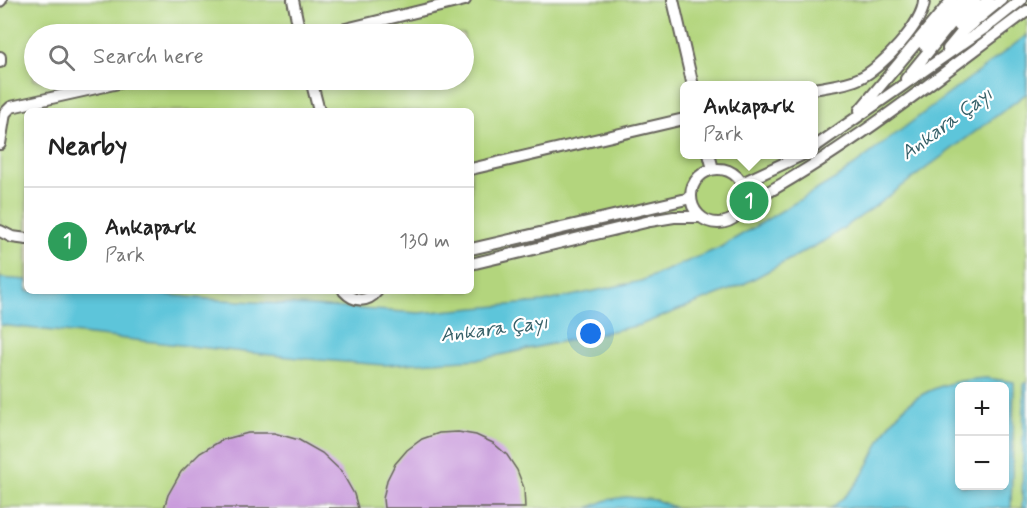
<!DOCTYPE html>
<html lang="en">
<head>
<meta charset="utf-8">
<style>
  :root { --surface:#fff; --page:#f2f2f2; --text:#222; --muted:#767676; --line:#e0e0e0; --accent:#2563eb }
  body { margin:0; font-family:Mynerve,sans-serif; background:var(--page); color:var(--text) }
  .controls { position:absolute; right:18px; bottom:18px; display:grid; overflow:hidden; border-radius:9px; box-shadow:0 3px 9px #0003 }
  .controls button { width:54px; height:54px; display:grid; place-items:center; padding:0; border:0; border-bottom:2px solid var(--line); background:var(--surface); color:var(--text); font:30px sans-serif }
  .you { position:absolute; left:591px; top:334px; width:21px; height:21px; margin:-15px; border:4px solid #fff; border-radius:50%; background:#1a73e8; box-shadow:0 0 0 9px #1a73e833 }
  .badge { display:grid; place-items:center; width:39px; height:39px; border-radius:50%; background:var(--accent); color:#fff; font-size:20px; font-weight:700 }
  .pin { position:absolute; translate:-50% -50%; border:3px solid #fff; box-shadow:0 2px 6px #0006 }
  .popup { position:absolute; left:680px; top:81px; width:138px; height:78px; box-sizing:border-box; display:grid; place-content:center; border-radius:9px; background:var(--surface); filter:drop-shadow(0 2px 4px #0005); font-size:20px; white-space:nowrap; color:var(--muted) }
  .popup b { font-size:22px; color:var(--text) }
  .popup::after { content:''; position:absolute; left:50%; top:100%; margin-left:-12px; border:12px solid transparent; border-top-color:var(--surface) }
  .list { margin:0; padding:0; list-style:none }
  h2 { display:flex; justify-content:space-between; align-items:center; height:78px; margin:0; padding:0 24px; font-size:26px }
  h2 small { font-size:20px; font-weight:400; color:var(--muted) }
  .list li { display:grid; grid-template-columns:39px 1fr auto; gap:18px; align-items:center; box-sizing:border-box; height:108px; padding:0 24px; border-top:2px solid var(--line) }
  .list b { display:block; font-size:22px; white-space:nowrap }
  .list p { margin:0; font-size:20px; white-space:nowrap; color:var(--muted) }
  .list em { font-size:20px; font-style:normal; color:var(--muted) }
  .icon { flex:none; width:33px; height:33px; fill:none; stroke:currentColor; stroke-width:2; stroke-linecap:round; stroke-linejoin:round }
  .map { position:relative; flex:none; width:1027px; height:508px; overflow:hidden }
  .search { position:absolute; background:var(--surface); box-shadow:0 3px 9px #0003; left:24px; top:24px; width:450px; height:66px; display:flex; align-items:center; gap:15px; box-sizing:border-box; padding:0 21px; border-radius:33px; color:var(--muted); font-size:22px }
  .panel { position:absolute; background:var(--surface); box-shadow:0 3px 9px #0003; left:24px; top:108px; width:450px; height:186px; border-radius:9px }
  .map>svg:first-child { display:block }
  .green { fill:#b3d57d; stroke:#68784c; stroke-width:1.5; fill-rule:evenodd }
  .water { fill:#5dc5da; stroke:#3c707b; stroke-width:1.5; fill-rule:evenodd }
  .building { fill:#c798da }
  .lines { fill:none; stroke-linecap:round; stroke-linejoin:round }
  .minor-casing { stroke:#66645b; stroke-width:14 }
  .minor { stroke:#fff; stroke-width:10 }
  .labels { text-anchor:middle; stroke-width:4.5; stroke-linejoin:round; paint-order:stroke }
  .water-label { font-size:20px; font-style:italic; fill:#366068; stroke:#fff }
</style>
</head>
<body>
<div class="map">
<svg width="1027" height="508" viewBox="0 0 1027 508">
  <rect width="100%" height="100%" fill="#fff"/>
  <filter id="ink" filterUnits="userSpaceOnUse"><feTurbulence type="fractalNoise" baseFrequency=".0167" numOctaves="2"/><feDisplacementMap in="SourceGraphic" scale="12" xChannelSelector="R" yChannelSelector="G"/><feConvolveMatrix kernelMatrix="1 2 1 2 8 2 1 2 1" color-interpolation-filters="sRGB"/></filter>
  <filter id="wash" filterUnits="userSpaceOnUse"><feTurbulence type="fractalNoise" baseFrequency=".008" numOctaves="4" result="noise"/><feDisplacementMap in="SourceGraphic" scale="24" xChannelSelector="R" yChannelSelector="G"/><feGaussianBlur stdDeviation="1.35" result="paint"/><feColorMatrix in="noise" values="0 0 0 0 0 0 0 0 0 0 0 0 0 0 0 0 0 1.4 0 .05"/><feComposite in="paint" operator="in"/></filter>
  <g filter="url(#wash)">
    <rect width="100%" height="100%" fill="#f0e9d1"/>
    <path class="green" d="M 0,0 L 1027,0 L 1027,508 L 0,508 ZM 34,34 L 464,34 L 464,80 L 34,80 ZM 684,86 L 813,86 L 813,154 L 684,154 ZM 27,111 L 471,111 L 471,291 L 27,291 ZM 960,386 L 1004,386 L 1004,486 L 960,486 Z"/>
    <path class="water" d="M 1027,35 L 1027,93 L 870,210 L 824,241 L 742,285 L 640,325 L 481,359 L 384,365 L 308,359 L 0,325 L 0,278 L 27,280 L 27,291 L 131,291 L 209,299 L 419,313 L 543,302 L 641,281 L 719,248 L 840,176 Z
      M 986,378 L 1014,382 L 1011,508 L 831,508 C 858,488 866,470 880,441 C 902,396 939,381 986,378 ZM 960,386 L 1004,386 L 1004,486 L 960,486 Z
      M 1024,383 L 1027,383 L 1027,508 L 1022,508 Z
      M 626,497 L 656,500 L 676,508 L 588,508 L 607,500 Z"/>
    <g id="blocks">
      <path class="building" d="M 458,432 L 476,435 L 493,443 L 507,455 L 517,470 L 524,488 L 525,508 L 384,508 L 383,499 L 387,480 L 395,464 L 407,450 L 422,439 L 439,433 Z
        M 248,433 L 274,433 L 299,440 L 322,453 L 341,471 L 354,494 L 358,508 L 164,508 L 168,495 L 181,472 L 200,453 L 222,440 Z"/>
    </g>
  </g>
  <g filter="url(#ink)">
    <use href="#blocks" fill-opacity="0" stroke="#66645b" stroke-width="1.5"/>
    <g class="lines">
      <g class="minor-casing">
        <path id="minor" d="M 293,0 L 300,34
          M 673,0 L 693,86
          M 0,1 L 1,0
          M 959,26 L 988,0
          M 325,34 L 465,0
          M 924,45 L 963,0
          M 948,49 L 962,32 L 1001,0
          M 0,57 L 0,62
          M 906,79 L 950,25 L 975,0
          M 311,80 L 319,111
          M 813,89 C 828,86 846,85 860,78 C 880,69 924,23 924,0
          M 860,110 L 952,0
          M 0,144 L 5,113 L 11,107 L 132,80
          M 813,148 L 992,23 L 1021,0
          M 709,154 L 713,169
          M 471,169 L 684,119
          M691 196a27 27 0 1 1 54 0a27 27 0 1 1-54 0Z
          M 742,183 L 804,154
          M 743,206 C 845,152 935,79 1027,11
          M 0,231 L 12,237 L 27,239
          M 471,249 L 691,198
          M 471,264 L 650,221 L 674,217 L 701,217
          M 344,291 C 354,302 367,303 377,291"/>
      </g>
      <use href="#minor" class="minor"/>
    </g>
  </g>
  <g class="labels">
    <g class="water-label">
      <text transform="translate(946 123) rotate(-36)" y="7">Ankara Çayı</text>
      <text transform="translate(494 328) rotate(-7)" y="7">Ankara Çayı</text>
    </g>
  </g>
</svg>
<div class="controls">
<button>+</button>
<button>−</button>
</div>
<div class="you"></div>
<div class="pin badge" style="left:749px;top:201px;background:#2e9e5b">1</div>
<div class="popup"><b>Ankapark</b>Park</div>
<div class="search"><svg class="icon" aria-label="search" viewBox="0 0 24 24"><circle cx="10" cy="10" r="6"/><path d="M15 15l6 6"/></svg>Search here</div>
<section class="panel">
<h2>Nearby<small></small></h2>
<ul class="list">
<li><span class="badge" style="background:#2e9e5b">1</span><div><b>Ankapark</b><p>Park</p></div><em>130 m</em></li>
</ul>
</section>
</div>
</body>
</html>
